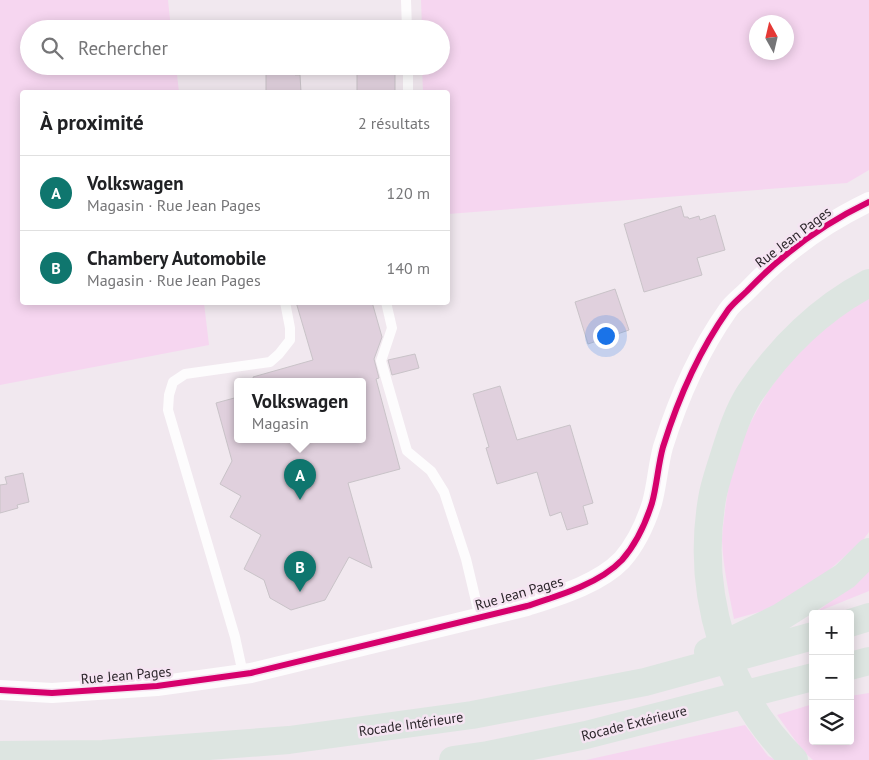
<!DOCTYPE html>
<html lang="fr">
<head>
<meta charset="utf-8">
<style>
  :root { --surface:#fff; --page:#f2f2f2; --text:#202124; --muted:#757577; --line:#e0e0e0; --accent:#0f766e }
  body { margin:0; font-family:"PT Sans",sans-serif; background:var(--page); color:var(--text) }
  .controls { position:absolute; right:15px; bottom:15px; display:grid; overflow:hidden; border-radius:5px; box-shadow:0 2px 12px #0003 }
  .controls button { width:45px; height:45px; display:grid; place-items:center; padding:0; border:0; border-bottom:1px solid var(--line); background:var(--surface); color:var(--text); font:25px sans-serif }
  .compass { position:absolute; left:749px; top:15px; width:45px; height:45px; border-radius:50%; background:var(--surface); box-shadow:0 2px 12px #0003; rotate:352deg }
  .you { position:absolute; left:605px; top:335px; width:18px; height:18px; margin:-12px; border:4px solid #fff; border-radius:50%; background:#1a73e8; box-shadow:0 0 0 8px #1a73e833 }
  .badge { display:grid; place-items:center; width:32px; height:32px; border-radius:50%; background:var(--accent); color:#fff; font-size:16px; font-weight:700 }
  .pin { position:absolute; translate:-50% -41px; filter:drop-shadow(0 1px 2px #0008) }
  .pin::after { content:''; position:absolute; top:26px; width:18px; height:15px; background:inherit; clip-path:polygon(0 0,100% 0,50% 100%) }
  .popup { position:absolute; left:234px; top:378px; width:132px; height:65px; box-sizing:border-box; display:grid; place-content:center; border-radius:5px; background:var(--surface); filter:drop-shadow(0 1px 4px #0005); font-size:16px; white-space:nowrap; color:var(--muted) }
  .popup b { font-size:19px; color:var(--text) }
  .popup::after { content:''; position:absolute; left:50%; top:100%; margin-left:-10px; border:10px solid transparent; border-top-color:var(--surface) }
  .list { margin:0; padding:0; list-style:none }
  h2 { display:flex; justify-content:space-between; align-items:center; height:65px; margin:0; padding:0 20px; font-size:21px }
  h2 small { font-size:16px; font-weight:400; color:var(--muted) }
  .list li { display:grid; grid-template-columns:32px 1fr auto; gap:15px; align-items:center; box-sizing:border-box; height:75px; padding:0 20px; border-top:1px solid var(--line) }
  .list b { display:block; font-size:19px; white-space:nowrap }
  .list p { margin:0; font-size:16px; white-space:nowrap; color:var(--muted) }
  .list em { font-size:16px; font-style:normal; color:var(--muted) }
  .icon { flex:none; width:28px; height:28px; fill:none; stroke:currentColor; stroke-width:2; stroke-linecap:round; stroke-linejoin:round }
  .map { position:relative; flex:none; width:869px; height:760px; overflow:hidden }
  .search { position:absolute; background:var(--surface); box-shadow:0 2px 12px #0003; left:20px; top:20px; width:430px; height:55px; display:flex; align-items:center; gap:12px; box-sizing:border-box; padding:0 18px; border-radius:28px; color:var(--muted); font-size:19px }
  .panel { position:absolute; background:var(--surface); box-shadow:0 2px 12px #0003; left:20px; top:90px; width:430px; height:215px; border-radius:5px }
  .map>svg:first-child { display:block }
  .green { fill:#f6d6f0; fill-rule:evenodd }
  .building { fill:#e0d0dd; stroke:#c9c3c8 }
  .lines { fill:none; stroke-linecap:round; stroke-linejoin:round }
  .lane { stroke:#fdfcfd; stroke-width:10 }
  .street { stroke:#fdfcfd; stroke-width:20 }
  .highway { stroke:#dde5e1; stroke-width:28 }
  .cycleway-casing { stroke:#f5e4f2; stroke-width:9 }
  .cycleway { stroke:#d6006c; stroke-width:6 }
  .labels { text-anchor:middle; stroke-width:5; stroke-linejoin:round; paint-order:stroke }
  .street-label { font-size:14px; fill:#2b252a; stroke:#f5e4f2 }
</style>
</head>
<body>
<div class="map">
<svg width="869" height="760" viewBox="0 0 869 760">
  <rect width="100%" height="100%" fill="#f1e8ef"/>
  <path class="green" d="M 0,0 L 168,0 L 171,29 L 29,29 L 29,66 L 176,66 L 179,92 L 22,92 L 22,302 L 204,303 L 209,345 L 0,385 Z
    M 421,0 L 869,0 L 869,170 L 847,183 L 448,214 L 448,92 L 423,92 L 422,66 L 441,66 L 441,29 L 422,29 ZM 756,22 L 786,22 L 786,52 L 756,52 Z
    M 869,298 L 869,532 L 863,540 L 826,573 L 793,596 L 763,611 L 734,619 C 729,593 723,567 722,540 C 722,530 724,520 725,510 C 735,421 791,341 869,298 Z
    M 869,567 L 869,591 L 817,612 L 864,573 Z
    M 869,693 L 869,760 L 813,760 L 803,751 L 777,715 L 813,704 L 813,741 L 850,741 L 850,696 Z
    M 745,725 L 768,756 L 776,760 L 586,760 Z"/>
  <path class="building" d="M 272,66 L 294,66 L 295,75 L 300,75 L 301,92 L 266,92 L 266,70 L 272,69 Z
    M 357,66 L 395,66 L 395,92 L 357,92 Z
    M 681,206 L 684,217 L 688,217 L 689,219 L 699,216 L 700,220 L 715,215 L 725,250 L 697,258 L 702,275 L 644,292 L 624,224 Z
    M 615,289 L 629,330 L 588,344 L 575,302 Z
    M 296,302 L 372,302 L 382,337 L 374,359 L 379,378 L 376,379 L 400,469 L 348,483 L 372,568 L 349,557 L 325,600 L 291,610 L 270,598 L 264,580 L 244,569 L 261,535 L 230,517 L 241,496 L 220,484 L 232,461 L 216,403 L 238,397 L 238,439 L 362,439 L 362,381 L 254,381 L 253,377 L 313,360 Z
    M 415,354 L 419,368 L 392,375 L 388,360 Z
    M 500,386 L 517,440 L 570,425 L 593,503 L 583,506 L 588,524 L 567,530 L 561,512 L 550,516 L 537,472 L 497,484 L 486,448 L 489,447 L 473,394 Z
    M 23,473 L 29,502 L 17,505 L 18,508 L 0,513 L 0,485 L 7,484 L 5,477 Z"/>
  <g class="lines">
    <path class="lane" d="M 406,0 L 407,29
      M 408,66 L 408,92
      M 386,302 L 392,328 L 381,361 L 407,451 L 431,471 L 444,492 L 466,559 L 480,618
      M 243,674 L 235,637 L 168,410 L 169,395 L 173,382 L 185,374 L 270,362 L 279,354 L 290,340 L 290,328 L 285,302"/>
    <path class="street" d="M 0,690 L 52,693 L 157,686 L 251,673 L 527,606 C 558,596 599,584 622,560 C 636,544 646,522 652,503 C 657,485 658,465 663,447 C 678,399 699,351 728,310 C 733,303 741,297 747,291 C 782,254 823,224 869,202"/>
    <path class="highway" d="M 850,623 L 869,617
      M 708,652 L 779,618 L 845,576 L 869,552
      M 850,666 L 869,661
      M 0,755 L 103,754 L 289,740 L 472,715 L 645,682 L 813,636
      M 453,760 L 488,755 L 586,735 L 813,677
      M 794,760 C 726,694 696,593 712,499 C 714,486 719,472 723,459 C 730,437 737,413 750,393 C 780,348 821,308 869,283"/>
    <g class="cycleway-casing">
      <path id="cycleway" d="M 0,690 L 52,693 L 157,686 L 251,673 L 527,606 C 558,596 599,584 622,560 C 636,544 646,522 652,503 C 657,485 658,465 663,447 C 678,399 699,351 728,310 C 733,303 741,297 747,291 C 782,254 823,224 869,202"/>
    </g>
    <use href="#cycleway" class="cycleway"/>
  </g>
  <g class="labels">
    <g class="street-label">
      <text transform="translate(793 237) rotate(-37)" y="5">Rue Jean Pages</text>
      <text transform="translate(519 593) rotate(-16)" y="5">Rue Jean Pages</text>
      <text transform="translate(126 675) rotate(-5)" y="5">Rue Jean Pages</text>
      <text transform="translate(634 723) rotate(-14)" y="5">Rocade Extérieure</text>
      <text transform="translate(411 724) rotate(-8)" y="5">Rocade Intérieure</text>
    </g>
  </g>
</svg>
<div class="controls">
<button>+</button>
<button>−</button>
<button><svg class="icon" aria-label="layers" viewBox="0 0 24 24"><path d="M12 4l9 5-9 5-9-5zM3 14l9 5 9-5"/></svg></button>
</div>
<svg class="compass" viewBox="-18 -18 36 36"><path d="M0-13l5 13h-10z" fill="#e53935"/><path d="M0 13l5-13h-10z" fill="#757577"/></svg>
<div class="you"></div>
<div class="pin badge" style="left:300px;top:500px">A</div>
<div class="popup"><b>Volkswagen</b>Magasin</div>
<div class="pin badge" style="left:300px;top:592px">B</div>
<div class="search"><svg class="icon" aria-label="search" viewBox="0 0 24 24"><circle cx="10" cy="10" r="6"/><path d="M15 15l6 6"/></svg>Rechercher</div>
<section class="panel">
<h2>À proximité<small>2 résultats</small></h2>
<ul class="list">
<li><span class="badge">A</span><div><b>Volkswagen</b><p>Magasin · Rue Jean Pages</p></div><em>120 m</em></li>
<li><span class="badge">B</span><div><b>Chambery Automobile</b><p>Magasin · Rue Jean Pages</p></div><em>140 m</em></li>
</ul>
</section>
</div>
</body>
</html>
